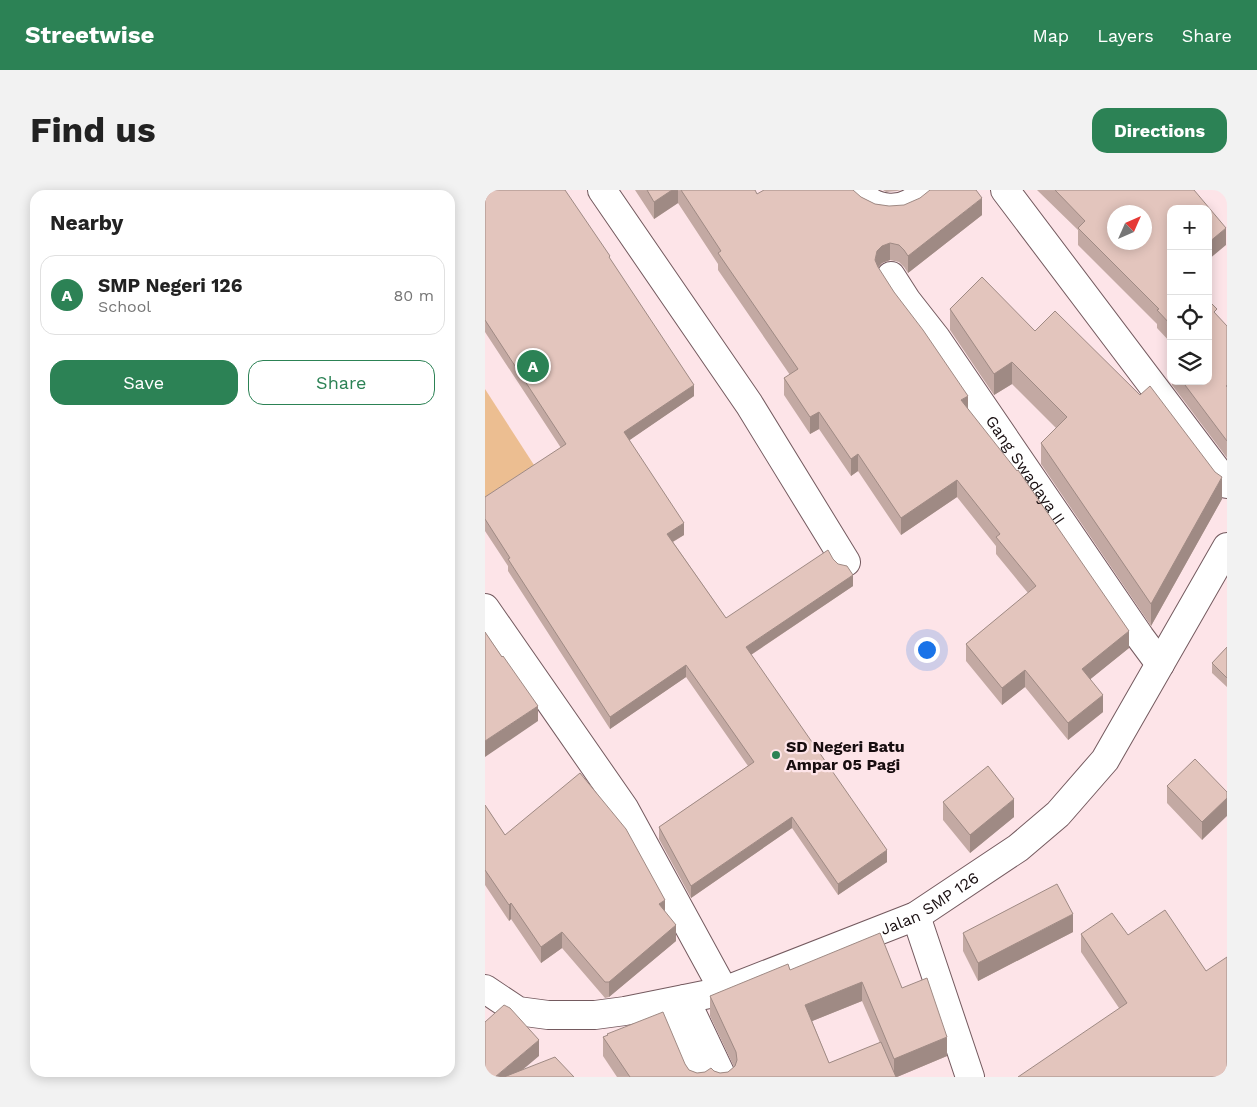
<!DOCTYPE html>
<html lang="en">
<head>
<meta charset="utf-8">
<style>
  :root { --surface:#fff; --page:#f2f2f2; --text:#222; --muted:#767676; --line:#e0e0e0; --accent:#2c8255 }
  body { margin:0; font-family:"Work Sans",sans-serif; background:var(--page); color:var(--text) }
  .controls { position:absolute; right:15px; top:15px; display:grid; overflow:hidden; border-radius:10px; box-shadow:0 2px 12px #0003 }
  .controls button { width:45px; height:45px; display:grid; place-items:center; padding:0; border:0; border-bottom:1px solid var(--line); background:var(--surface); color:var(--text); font:25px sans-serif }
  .compass { position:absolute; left:622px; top:15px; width:45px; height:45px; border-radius:50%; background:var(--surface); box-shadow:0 2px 12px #0003; rotate:45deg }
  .you { position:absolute; left:441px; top:459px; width:18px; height:18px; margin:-12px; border:4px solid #fff; border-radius:50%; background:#1a73e8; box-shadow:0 0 0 8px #1a73e833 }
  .badge { display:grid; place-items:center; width:32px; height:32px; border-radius:50%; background:var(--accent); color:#fff; font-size:16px; font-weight:700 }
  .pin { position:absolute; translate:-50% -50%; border:2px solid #fff; box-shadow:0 1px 5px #0006 }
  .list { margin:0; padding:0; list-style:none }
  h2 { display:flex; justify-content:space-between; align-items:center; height:65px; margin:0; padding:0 20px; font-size:21px }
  h2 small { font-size:16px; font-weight:400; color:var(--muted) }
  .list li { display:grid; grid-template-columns:32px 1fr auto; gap:15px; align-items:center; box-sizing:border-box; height:80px; margin:0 10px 10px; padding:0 10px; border:1px solid var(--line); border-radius:15px }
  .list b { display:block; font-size:19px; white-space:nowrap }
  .list p { margin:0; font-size:16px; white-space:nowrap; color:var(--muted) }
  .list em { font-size:16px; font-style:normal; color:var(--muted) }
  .actions { display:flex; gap:10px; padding:15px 20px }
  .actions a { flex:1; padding:11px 0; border:1px solid var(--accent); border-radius:15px; text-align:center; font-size:18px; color:var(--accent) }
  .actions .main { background:var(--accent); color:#fff }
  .icon { flex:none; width:28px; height:28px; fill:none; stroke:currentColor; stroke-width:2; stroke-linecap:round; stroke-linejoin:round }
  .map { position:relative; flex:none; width:742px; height:887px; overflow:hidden; border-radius:15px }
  header { display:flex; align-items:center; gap:30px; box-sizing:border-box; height:70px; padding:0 25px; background:var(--accent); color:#fff }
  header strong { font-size:24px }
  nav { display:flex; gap:28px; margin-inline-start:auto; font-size:18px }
  .intro { display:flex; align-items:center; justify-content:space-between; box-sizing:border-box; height:120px; padding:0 30px }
  h1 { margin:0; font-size:35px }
  .button { padding:12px 22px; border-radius:15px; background:var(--accent); color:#fff; font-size:18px; font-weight:700 }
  main { display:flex; gap:30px; padding:0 30px }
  aside { flex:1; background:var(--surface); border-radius:15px; box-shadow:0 2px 12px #0003 }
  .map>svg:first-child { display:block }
  .green { fill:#ecbe91 }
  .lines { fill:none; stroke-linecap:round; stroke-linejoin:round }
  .minor-casing { stroke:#745a5f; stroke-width:30 }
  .minor { stroke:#fff; stroke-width:28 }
  .wall { fill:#c3a9a3; fill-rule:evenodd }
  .shaded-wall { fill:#9f8a84 }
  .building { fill:#e3c5bd; stroke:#9f8a84; fill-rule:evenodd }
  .poi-dot { fill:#2c8255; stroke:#fde4e8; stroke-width:2 }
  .labels { text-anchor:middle; stroke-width:4.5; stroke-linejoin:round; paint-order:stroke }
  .street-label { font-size:16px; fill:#170d0f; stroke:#fde4e8 }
  .poi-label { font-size:16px; font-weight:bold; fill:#170d0f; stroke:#fde4e8; text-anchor:start }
</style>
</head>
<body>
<header>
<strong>Streetwise</strong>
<nav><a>Map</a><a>Layers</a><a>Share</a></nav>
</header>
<div class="intro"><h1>Find us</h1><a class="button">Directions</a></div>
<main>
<aside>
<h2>Nearby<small></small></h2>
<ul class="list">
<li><span class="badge">A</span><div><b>SMP Negeri 126</b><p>School</p></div><em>80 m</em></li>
</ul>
<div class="actions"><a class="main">Save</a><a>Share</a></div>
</aside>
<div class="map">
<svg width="742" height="887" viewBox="0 0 742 887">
  <rect width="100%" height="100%" fill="#fde4e8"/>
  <path class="green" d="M 0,199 L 49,275 L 0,307 Z"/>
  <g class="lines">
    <g class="minor-casing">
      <g id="minor">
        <path d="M 117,0 L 264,214 L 361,372"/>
        <path d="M 372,0 C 376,4 380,8 384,11 C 395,19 413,20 425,13 C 431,10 436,4 440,0"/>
        <path d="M 520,0 L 742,294"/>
        <path id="s1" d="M 406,86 L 422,111 L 451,148 L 655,447 L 675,474"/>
        <path d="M 0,418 L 139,618 L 239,801"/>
        <path d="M 431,726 L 485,887"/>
        <path id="s2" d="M 0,799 L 33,821 L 63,825 L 110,825 L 140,821 L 239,801 L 431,726 L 533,658 L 573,624 L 620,570 L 742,357"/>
        <path d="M 200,809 L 237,887"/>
        <path d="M 191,831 L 214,887"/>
      </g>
    </g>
    <use href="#minor" class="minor"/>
  </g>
  <path class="wall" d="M 0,0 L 125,69 L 209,206 L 144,250 L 199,345 L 188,352 L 241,428 L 348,369 L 368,396 L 266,465 L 402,672 L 353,705 L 307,638 L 206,708 L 174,649 L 174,637 L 263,576 L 201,487 L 125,539 L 23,381 L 23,376 L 0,341 L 0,307 L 76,258 L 0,142 Z
    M 150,0 L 270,0 L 272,4 L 376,7 L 390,14 L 404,16 L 497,25 L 423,83 L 419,77 L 414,72 L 405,70 L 397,73 L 393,78 L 483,219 L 644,458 L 605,489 L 618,522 L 583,550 L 540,497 L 517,515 L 481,471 L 481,454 L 543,403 L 511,364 L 511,356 L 472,307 L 416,345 L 373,281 L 366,286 L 334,239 L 325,244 L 299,205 L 299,188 L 305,185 L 233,80 L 233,74 L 193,13 L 169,29 Z
    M 398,0 L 416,0 L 412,1 L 401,2 Z
    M 552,0 L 709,0 L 741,55 L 686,19 L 686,153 L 672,138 L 672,134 L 593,55 L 593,40 Z
    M 465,119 L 550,141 L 737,309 L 666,436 L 556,274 L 556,253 L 571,238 L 527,194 L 509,205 L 465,140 Z
    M 732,126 L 742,136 L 742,268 L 687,195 L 687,191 L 723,191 Z
    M 742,457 L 742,497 L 727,483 L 727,473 Z
    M 682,596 L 742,602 L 717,650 L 682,613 Z
    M 458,612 L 529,627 L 485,663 L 458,630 Z
    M 0,615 L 20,645 L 180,722 L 191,751 L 124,807 L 120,808 L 77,758 L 56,773 L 26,729 L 24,731 L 0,695 Z
    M 588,742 L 493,791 L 478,761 L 478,743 Z
    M 596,744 L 643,745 L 721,781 L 742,887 L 634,818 L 596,762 Z
    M 305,780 L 417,798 L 462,866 L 412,887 L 132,887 L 118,866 L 118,847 L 122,846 L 122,844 L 200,874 L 204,880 L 212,883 L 229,881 L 235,883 L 243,882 L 249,877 L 225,826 L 225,806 ZM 377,811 L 395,853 L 344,873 L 327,831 Z"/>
  <path class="shaded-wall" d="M 187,0 L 193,0 L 193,13 L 169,29 L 169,12 Z
    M 497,8 L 497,25 L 423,83 L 423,66 Z
    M 741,38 L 741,55 L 723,70 L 723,53 Z
    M 405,53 L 405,70 L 397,73 L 392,78 L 390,70 L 392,61 L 397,56 Z
    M 527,172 L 527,194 L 509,205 L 509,184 Z
    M 209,195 L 209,206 L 139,254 L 139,242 Z
    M 483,206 L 483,223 L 476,210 Z
    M 334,222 L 334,239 L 325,244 L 325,227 Z
    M 373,264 L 373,281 L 366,286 L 366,269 Z
    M 737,287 L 737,309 L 666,436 L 666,414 Z
    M 472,290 L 472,307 L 416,345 L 416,328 Z
    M 199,333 L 199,345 L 182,355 L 182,344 Z
    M 368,385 L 368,396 L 261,468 L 261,457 Z
    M 644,441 L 644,458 L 597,496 L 597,479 Z
    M 201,475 L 201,487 L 125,539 L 125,527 Z
    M 540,480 L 540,497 L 517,515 L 517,498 Z
    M 618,505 L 618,522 L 583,550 L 583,533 Z
    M 53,516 L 53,531 L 0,567 L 0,551 Z
    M 742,608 L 742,626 L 717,650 L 717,632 Z
    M 529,609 L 529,627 L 485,663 L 485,645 Z
    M 307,627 L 307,638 L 206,708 L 206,696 Z
    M 402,660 L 402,672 L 353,705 L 353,694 Z
    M 180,710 L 180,726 L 174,714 Z
    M 26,713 L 26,729 L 24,731 L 24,715 Z
    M 588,724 L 588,742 L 493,791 L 493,773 Z
    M 191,735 L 191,751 L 124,807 L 124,792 Z
    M 77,742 L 77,758 L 56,773 L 56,757 Z
    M 377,792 L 377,811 L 320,834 L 320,815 Z
    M 462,847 L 462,866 L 412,887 L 409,887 L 409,869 Z
    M 54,850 L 54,866 L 29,887 L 10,887 Z"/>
  <path class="building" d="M 0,0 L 80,0 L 125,66 L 124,67 L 209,195 L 139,242 L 199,333 L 182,344 L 241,428 L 343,360 L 348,369 L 353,374 L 362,376 L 368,385 L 261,457 L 402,660 L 353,694 L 307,627 L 206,696 L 174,637 L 269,572 L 201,475 L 125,527 L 23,369 L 25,368 L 0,329 L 0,307 L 81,254 L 0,130 Z
    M 162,0 L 187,0 L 169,12 Z
    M 196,0 L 270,0 L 272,4 L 279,0 L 368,0 L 376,7 L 390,14 L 404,16 L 419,15 L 435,8 L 445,0 L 491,0 L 497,8 L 423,66 L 419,60 L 414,55 L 405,53 L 397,56 L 392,61 L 390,70 L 393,77 L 409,102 L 438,140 L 483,206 L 476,210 L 532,281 L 533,280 L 644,441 L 597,479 L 618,505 L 583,533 L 540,480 L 517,498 L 481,454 L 551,396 L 511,347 L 515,344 L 472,290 L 416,328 L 373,264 L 366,269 L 334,222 L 325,227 L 299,188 L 313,179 L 233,63 L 236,61 Z
    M 570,0 L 709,0 L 741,38 L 723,53 L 723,19 L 686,19 L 686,135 L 672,120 L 674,119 L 593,38 L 600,31 ZM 630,22 L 660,22 L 660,52 L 630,52 Z
    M 497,87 L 550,141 L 570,121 L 655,205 L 665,196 L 730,282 L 737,287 L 666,414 L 556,253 L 582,227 L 527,172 L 509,184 L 465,119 Z
    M 723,110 L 732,119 L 729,122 L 742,136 L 742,195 L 741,196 L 742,197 L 742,251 L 697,191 L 723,191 Z
    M 0,442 L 17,467 L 18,466 L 53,516 L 0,551 Z
    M 742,457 L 742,488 L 727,473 Z
    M 710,569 L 742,602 L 742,608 L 717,632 L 682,596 Z
    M 503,576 L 529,609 L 485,645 L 458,612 Z
    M 95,583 L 141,639 L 180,710 L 174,714 L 191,735 L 124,792 L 120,792 L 77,742 L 56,757 L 26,713 L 24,715 L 0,680 L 0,615 L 20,645 Z
    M 572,694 L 588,724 L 493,773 L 478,743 Z
    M 680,720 L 721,781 L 742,767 L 742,887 L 533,887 L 642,813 L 596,744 L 627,723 L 643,745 Z
    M 395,743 L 417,798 L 442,788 L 462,847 L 409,869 L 377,792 L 320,815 L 344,873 L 396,852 L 411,887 L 145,887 L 118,847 L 123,845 L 122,844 L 178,822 L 200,874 L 204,880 L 212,883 L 220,882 L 226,878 L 229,881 L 235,883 L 243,882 L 250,876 L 252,870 L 251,862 L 225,806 L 303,774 L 305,780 Z
    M 19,815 L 25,818 L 54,850 L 10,887 L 0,887 L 0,832 Z
    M 70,867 L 89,887 L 19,887 Z"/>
  <circle class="poi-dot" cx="291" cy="565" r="5"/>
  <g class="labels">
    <g class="street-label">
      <text dy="6" stroke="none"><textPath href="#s1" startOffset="236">Gang Swadaya II</textPath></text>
      <text dy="6" stroke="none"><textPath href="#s2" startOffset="472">Jalan SMP 126</textPath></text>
    </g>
    <g class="poi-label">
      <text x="301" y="562">SD Negeri Batu<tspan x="301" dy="18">Ampar 05 Pagi</tspan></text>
    </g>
  </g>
</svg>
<div class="controls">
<button>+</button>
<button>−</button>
<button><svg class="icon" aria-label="locate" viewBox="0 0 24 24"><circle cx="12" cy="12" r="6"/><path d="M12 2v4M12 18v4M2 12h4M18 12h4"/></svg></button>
<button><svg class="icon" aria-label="layers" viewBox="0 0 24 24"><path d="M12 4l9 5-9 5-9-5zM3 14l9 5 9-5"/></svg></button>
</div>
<svg class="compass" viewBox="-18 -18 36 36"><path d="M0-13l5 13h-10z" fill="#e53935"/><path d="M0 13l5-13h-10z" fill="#767676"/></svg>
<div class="you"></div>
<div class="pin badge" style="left:48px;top:176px">A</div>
</div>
</main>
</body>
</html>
